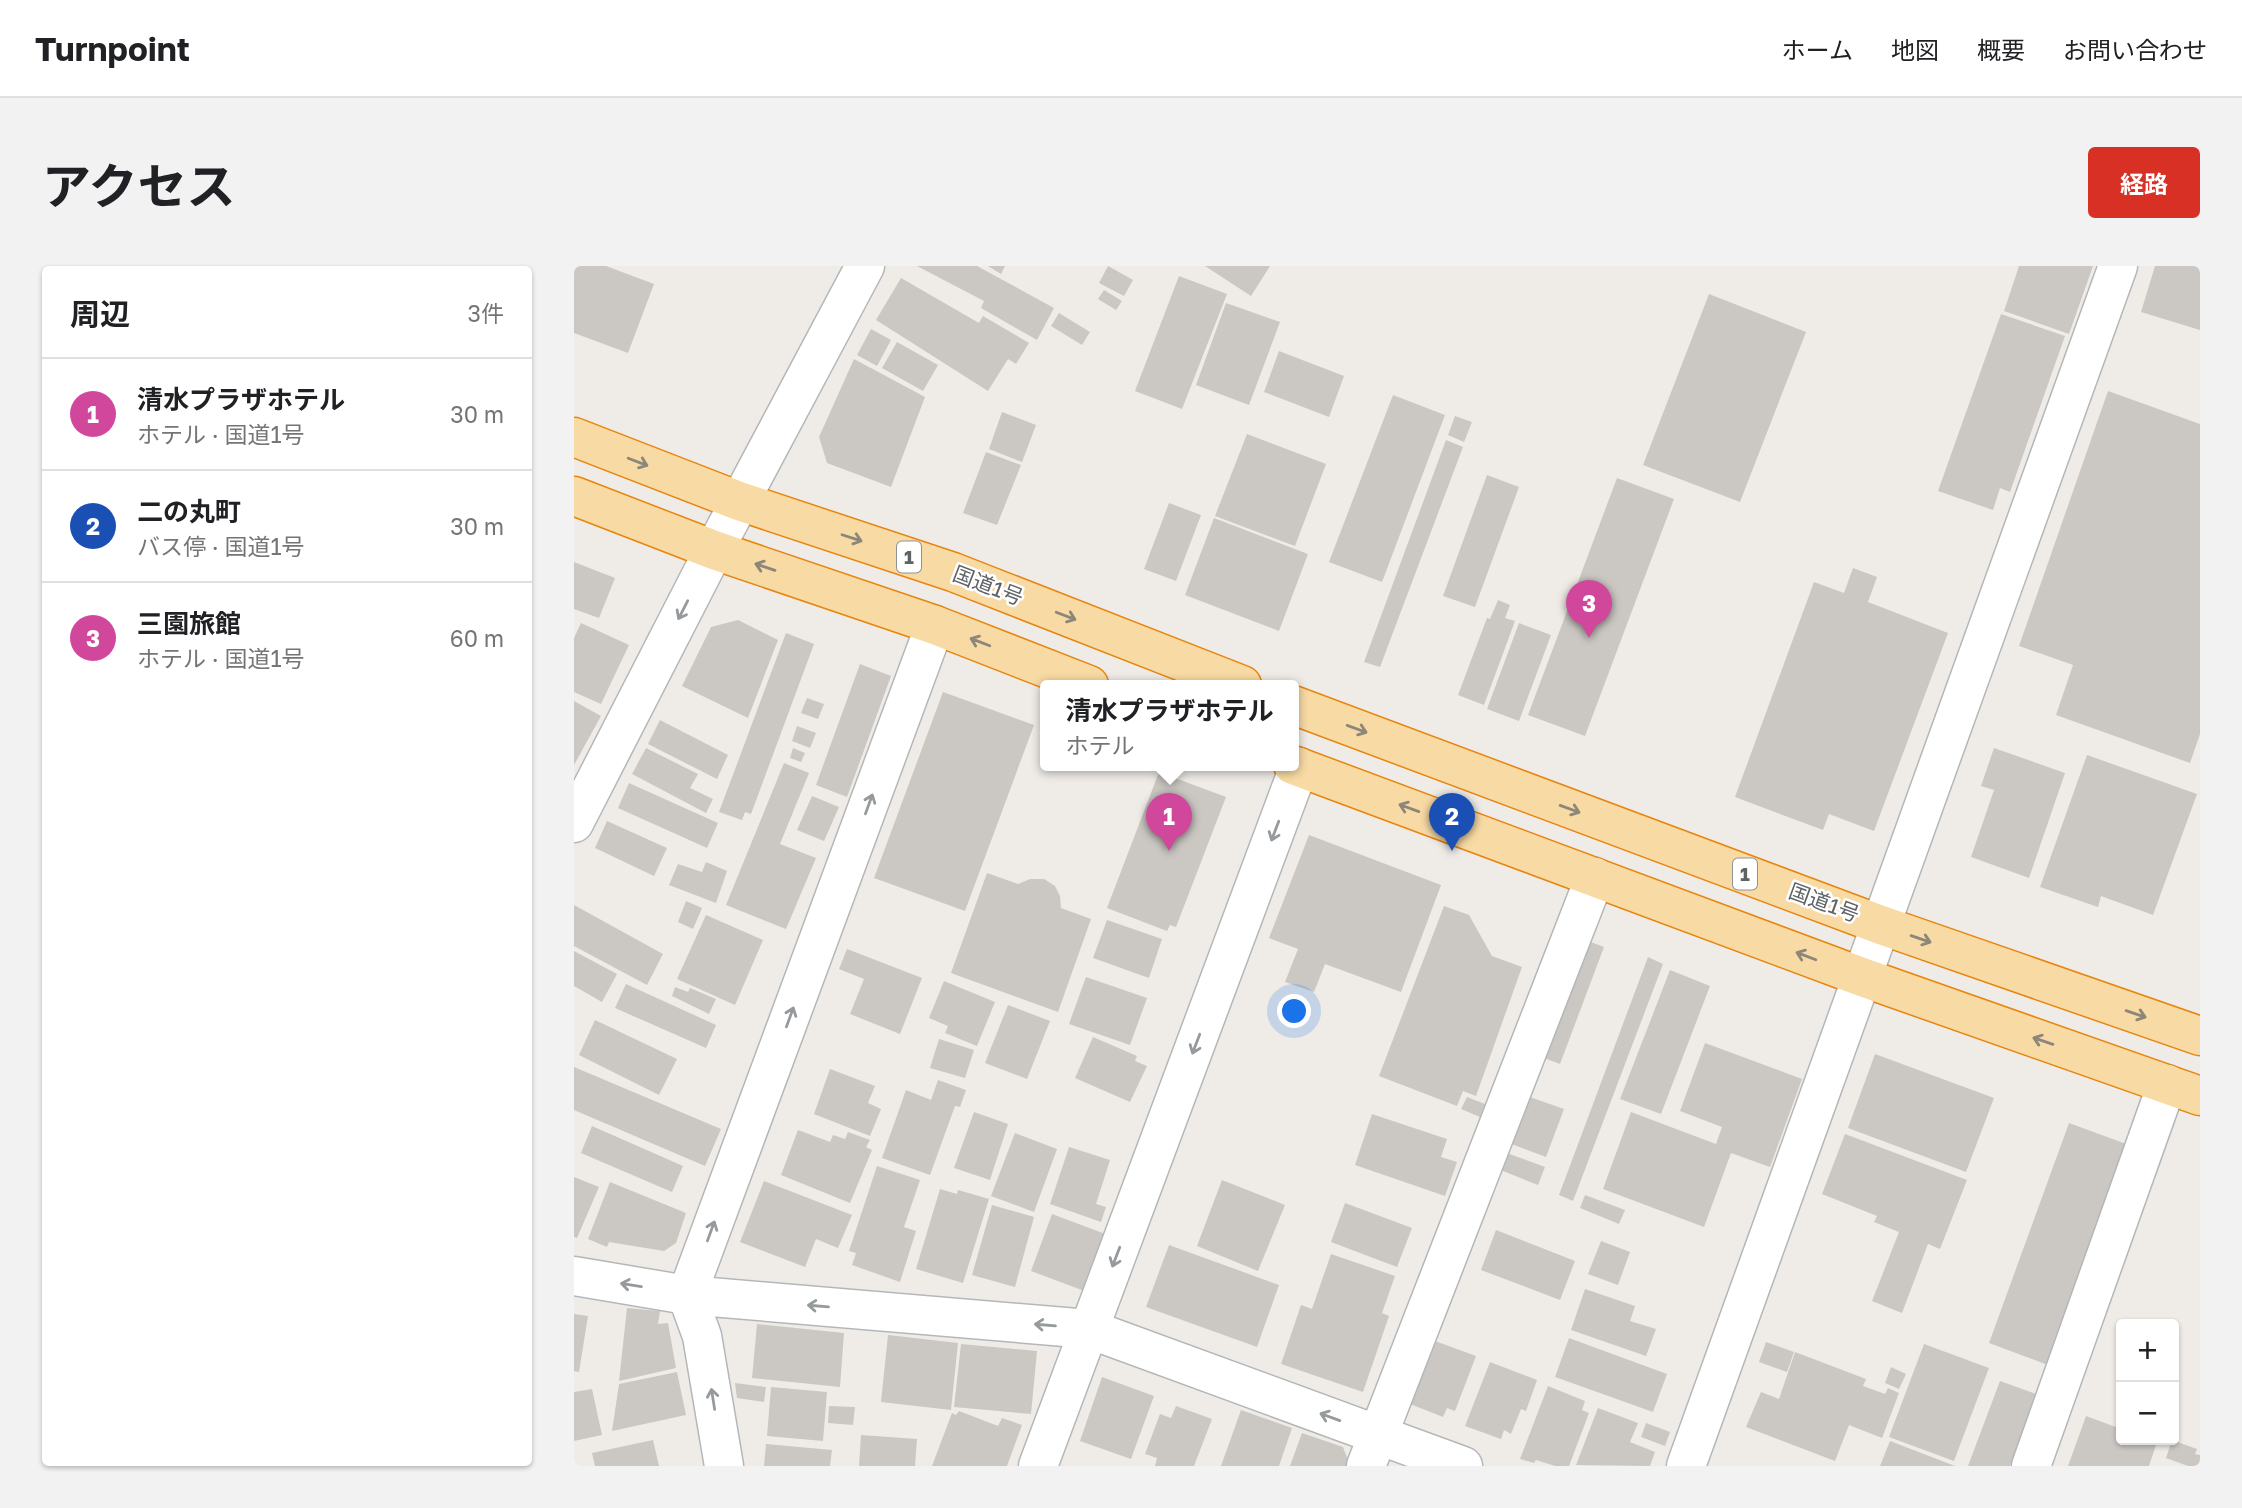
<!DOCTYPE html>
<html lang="ja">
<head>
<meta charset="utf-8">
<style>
  :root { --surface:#fff; --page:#f2f2f2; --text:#202124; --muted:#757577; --line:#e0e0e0; --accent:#d93025 }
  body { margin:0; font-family:"Golos Text","Noto Sans JP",sans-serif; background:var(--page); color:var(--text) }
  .controls { position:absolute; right:21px; bottom:21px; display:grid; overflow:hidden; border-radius:7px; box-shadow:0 2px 5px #0004 }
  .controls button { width:63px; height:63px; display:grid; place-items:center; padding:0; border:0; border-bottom:2px solid var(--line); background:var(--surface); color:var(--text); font:35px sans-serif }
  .you { position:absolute; left:721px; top:746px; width:24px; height:24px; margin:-18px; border:5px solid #fff; border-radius:50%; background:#1a73e8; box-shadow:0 0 0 10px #1a73e833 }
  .badge { display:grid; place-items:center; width:46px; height:46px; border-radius:50%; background:var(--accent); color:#fff; font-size:23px; font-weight:700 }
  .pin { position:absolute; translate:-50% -58px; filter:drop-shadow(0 2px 4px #0008) }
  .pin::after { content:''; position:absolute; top:37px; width:24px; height:21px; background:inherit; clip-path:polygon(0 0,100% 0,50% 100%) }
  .popup { position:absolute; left:466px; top:414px; width:259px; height:91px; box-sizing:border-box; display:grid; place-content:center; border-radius:7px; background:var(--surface); filter:drop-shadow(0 2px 5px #0005); font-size:23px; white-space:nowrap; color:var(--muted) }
  .popup b { font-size:26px; color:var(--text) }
  .popup::after { content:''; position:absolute; left:50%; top:100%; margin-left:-14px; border:14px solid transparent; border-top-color:var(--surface) }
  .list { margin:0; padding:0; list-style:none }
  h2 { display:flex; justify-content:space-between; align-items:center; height:91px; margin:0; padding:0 28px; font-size:30px }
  h2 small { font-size:23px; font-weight:400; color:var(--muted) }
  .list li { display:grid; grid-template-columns:46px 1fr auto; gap:21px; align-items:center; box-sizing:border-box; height:112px; padding:0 28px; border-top:2px solid var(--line) }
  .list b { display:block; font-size:26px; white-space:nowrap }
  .list p { margin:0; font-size:23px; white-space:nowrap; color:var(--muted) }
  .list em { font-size:23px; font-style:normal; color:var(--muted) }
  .map { position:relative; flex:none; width:1626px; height:1200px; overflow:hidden; border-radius:7px }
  header { display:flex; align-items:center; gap:42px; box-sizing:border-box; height:98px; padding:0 35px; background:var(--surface); border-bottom:2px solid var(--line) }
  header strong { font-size:33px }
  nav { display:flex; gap:38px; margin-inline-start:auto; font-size:24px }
  .intro { display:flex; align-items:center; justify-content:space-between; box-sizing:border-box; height:168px; padding:0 42px }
  h1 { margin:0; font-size:49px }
  .button { padding:18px 32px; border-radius:7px; background:var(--accent); color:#fff; font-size:24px; font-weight:700 }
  main { display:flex; gap:42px; padding:0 42px }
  aside { flex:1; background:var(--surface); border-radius:7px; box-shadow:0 2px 5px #0004 }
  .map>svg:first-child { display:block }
  .building { fill:#cbc7c3 }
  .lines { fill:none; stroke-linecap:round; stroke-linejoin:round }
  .minor-casing { stroke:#b4b7ba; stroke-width:41 }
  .tertiary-casing { stroke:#b4b7ba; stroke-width:41 }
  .trunk-casing { stroke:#e8850f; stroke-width:41 }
  .minor { stroke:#fff; stroke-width:38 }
  .tertiary { stroke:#fff; stroke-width:38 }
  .trunk { stroke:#f8daa4; stroke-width:38 }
  .oneway { stroke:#8c8779 }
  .oneway2 { stroke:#969a9c }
  .labels { text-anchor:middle; stroke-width:5; stroke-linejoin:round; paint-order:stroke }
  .shield { fill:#fff; stroke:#8e9294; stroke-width:2 }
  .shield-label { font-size:19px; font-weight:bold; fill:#5e6366 }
  .street-label { font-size:21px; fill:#5e6366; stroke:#fff }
</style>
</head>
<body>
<header>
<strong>Turnpoint</strong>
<nav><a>ホーム</a><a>地図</a><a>概要</a><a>お問い合わせ</a></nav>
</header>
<div class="intro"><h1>アクセス</h1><a class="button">経路</a></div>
<main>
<aside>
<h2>周辺<small>3件</small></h2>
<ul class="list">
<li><span class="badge" style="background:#d1479c">1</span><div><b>清水プラザホテル</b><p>ホテル · 国道1号</p></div><em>30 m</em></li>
<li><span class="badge" style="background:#1a4fb4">2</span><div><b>二の丸町</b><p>バス停 · 国道1号</p></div><em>30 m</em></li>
<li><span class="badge" style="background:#d1479c">3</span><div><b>三園旅館</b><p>ホテル · 国道1号</p></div><em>60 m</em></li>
</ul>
</aside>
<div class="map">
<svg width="1626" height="1200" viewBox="0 0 1626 1200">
  <rect width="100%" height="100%" fill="#efece7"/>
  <path class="building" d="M 0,0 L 32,0 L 80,18 L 54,87 L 0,67 Z
    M 343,0 L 403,0 L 480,42 L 463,74 L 407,42 L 410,35 Z
    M 414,0 L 431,0 L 427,8 Z
    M 534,0 L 559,14 L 550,30 L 525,17 Z
    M 631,0 L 696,0 L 677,30 Z
    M 1445,0 L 1519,0 L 1495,68 L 1430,45 Z
    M 1581,0 L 1626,0 L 1626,64 L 1567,46 Z
    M 605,10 L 653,28 L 608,143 L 561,125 Z
    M 327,12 L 405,57 L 409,50 L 455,77 L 442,98 L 434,93 L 414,125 L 302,54 Z
    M 530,24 L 548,35 L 542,44 L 524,33 Z
    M 1135,28 L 1232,66 L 1166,236 L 1069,199 Z
    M 652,37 L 706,56 L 675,139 L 622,119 Z
    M 485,47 L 516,66 L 508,79 L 477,60 Z
    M 1427,48 L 1491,70 L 1436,226 L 1426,222 L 1419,244 L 1364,225 Z
    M 297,63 L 317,74 L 303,100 L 283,89 Z
    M 323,76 L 364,99 L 349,125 L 308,102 Z
    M 705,85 L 770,110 L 755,151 L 690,126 Z
    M 280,93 L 351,131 L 317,221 L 253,197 L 245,171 Z
    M 1534,125 L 1626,158 L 1626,468 L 1616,497 L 1482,449 L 1499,399 L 1445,380 Z
    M 819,129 L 871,149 L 808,316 L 755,296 Z
    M 428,146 L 462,159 L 448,196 L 415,183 Z
    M 881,150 L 898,156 L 890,176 L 874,169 Z
    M 673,168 L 752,198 L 721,280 L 641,250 Z
    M 872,174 L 889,181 L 806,401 L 790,396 Z
    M 412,186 L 447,199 L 423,259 L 389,247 Z
    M 913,209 L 945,221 L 901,341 L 869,330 Z
    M 1043,212 L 1100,233 L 1011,470 L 954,449 Z
    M 595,237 L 627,249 L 602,315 L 570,303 Z
    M 640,252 L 734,288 L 705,365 L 611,329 Z
    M 0,296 L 41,312 L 25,352 L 0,343 Z
    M 1279,302 L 1303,311 L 1294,336 L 1374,367 L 1300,565 L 1255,548 L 1249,564 L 1161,531 L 1240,316 L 1270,327 Z
    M 924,334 L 936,339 L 931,352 L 941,355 L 910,439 L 884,429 L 913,352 L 916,353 Z
    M 164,354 L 204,374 L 174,452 L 108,420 L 137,361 Z
    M 7,357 L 55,379 L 27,438 L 0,426 L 0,372 Z
    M 945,357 L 977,369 L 945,455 L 913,443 Z
    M 212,367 L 240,378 L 177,548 L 171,546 L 168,554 L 145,546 Z
    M 286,398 L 317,410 L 273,531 L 242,519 Z
    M 369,426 L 460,459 L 391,645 L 300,612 Z
    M 233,432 L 250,438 L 244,453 L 227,447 Z
    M 0,435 L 27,450 L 0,499 Z
    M 86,454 L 154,489 L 143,513 L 74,478 Z
    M 223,460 L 242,467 L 236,482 L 218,475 Z
    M 72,482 L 124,508 L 116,522 L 139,533 L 132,547 L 58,508 Z
    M 219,482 L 231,487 L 227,496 L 216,492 Z
    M 1420,482 L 1491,507 L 1455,612 L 1397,591 L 1420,524 L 1407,520 Z
    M 1513,489 L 1623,528 L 1579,649 L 1527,630 L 1524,641 L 1466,621 Z
    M 210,497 L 235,507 L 206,578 L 242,592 L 212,663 L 152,639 Z
    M 585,506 L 652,531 L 602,661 L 596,659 L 593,665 L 533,642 Z
    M 55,517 L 144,557 L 133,582 L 44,542 Z
    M 238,530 L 265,541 L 250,575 L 223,564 Z
    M 33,555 L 93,582 L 80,610 L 21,582 Z
    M 735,569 L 867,619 L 827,726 L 751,698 L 740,726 L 711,716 L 724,683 L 695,672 Z
    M 132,596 L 153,605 L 142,637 L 95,619 L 104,598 L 128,606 Z
    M 413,607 L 444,618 L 456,613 L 470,613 L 481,620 L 486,630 L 487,642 L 517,653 L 484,746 L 377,707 Z
    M 112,635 L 128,642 L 119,663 L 104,656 Z
    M 0,639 L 89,688 L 73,719 L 0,680 Z
    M 870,640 L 895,649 L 918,690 L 948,701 L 902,830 L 889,825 L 883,840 L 805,810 Z
    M 132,649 L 189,674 L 161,739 L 103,713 Z
    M 533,654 L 588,673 L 575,712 L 519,692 Z
    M 1014,675 L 1030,681 L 986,798 L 970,792 Z
    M 273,683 L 348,712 L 326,768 L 276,748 L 290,713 L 265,703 Z
    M 0,685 L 43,708 L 28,736 L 0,720 Z
    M 1074,691 L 1089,698 L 999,935 L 985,929 Z
    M 1096,704 L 1136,720 L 1087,848 L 1046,833 Z
    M 512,711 L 573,732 L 556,779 L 495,758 Z
    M 370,715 L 421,736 L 403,780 L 371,767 L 374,760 L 355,752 Z
    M 52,718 L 142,759 L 132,782 L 41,742 Z
    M 101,721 L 114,726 L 116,722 L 142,733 L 135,748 L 98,730 Z
    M 434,739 L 476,755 L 453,813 L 411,797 Z
    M 21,754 L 103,793 L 85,829 L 5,789 Z
    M 519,771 L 563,790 L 561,795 L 573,800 L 556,836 L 501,812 Z
    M 365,773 L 400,784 L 391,812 L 356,802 Z
    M 1131,777 L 1228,813 L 1196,901 L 1157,887 L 1130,961 L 1029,923 L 1057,846 L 1142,878 L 1148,861 L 1106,845 Z
    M 1301,788 L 1420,832 L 1392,906 L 1274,862 Z
    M 0,801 L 147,863 L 131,900 L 0,844 Z
    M 256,803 L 301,820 L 294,837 L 307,843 L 296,870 L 240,848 Z
    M 364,814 L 392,824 L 386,841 L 381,840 L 356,909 L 308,892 L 332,824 L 357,834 Z
    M 953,830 L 990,843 L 972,891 L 935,877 Z
    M 893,831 L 911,838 L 906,851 L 887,843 Z
    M 400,846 L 434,858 L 416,914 L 380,902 Z
    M 798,848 L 873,873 L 867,891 L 883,896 L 871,930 L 781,899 Z
    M 1495,857 L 1555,879 L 1474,1099 L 1415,1077 Z
    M 18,860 L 109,900 L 98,926 L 7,887 Z
    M 224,864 L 256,876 L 259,869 L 271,873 L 274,866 L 296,874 L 292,881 L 298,884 L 276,937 L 207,909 Z
    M 441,867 L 483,883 L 460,946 L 417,930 Z
    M 1271,868 L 1393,914 L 1366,983 L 1354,978 L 1328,1047 L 1298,1035 L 1325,966 L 1300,956 L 1303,950 L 1248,928 Z
    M 495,881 L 536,894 L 522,938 L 532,941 L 527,956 L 476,938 Z
    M 930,886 L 971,901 L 964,919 L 924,903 Z
    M 303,900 L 346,914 L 330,961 L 342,965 L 326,1016 L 278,999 L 282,987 L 275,985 Z
    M 0,911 L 25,921 L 3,972 L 0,971 Z
    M 648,914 L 711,939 L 684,1005 L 623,980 Z
    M 190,915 L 278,949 L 264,982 L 242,973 L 231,1001 L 166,976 Z
    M 36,916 L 112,947 L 102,977 L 90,985 L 35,976 L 33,981 L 14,973 Z
    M 366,923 L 383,928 L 384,924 L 415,933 L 389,1017 L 342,1003 Z
    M 1011,929 L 1051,944 L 1045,958 L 1006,942 Z
    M 771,937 L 838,962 L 823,1001 L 757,976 Z
    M 418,939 L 460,951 L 441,1021 L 398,1009 Z
    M 478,948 L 534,969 L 513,1026 L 457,1005 Z
    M 922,964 L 1001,995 L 986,1034 L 907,1004 Z
    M 1027,975 L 1056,986 L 1044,1019 L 1014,1008 Z
    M 595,979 L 705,1019 L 683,1081 L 572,1041 Z
    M 757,988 L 821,1010 L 808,1047 L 815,1050 L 789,1126 L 707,1098 L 727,1039 L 738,1043 Z
    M 1011,1023 L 1061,1040 L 1056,1055 L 1082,1063 L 1072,1090 L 997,1064 Z
    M 53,1042 L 86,1045 L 84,1058 L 94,1057 L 102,1102 L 45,1115 Z
    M 0,1048 L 14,1050 L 5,1106 L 0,1105 Z
    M 183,1058 L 270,1067 L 266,1121 L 178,1112 Z
    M 314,1069 L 384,1077 L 377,1144 L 307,1136 Z
    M 995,1072 L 1093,1108 L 1079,1146 L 981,1111 Z
    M 861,1075 L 902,1090 L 881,1145 L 873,1142 L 869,1151 L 836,1138 Z
    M 1192,1076 L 1220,1086 L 1213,1106 L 1185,1096 Z
    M 387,1078 L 463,1085 L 457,1148 L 380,1141 Z
    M 1350,1078 L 1415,1102 L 1380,1195 L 1315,1171 Z
    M 1221,1086 L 1292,1113 L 1289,1120 L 1311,1128 L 1314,1122 L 1325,1127 L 1308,1172 L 1275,1159 L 1261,1195 L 1172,1161 L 1187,1126 L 1205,1133 Z
    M 916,1096 L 963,1114 L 952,1145 L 947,1143 L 937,1168 L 930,1164 L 927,1173 L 891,1160 Z
    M 1317,1101 L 1332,1108 L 1325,1123 L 1311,1117 Z
    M 103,1106 L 112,1149 L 38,1165 L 45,1118 Z
    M 528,1111 L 580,1130 L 557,1193 L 506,1175 Z
    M 1426,1115 L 1462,1128 L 1436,1200 L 1394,1200 Z
    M 161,1117 L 192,1121 L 190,1136 L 163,1132 Z
    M 974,1120 L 1011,1135 L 1008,1144 L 1015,1147 L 995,1200 L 981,1200 L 962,1194 L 960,1197 L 946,1193 Z
    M 197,1121 L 253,1126 L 249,1175 L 193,1170 Z
    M 18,1123 L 28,1169 L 0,1175 L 0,1126 Z
    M 255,1140 L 281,1141 L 279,1159 L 254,1157 Z
    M 602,1140 L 638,1153 L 620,1200 L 581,1200 L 583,1192 L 571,1188 L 586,1148 L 597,1152 Z
    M 1024,1142 L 1064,1157 L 1056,1176 L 1081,1186 L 1076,1200 L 1002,1199 Z
    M 667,1144 L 718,1162 L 705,1200 L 647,1200 Z
    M 385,1145 L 424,1160 L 428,1152 L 448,1159 L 433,1200 L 358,1200 L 378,1147 L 382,1149 Z
    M 1512,1150 L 1547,1163 L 1547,1174 L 1578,1174 L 1583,1176 L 1575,1200 L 1494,1200 Z
    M 1072,1157 L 1096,1166 L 1091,1180 L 1067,1171 Z
    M 728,1167 L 769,1181 L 775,1197 L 774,1200 L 716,1200 Z
    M 287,1169 L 343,1173 L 341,1200 L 285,1200 Z
    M 79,1174 L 85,1200 L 21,1200 L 18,1187 Z
    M 1598,1174 L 1623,1183 L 1621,1188 L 1626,1189 L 1626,1200 L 1614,1200 L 1592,1192 Z
    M 1316,1175 L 1381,1200 L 1306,1200 Z
    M 192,1178 L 258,1184 L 256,1200 L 190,1200 Z"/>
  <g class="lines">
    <g class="minor-casing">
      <path id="minor" d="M 0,557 L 140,284
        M 0,1010 L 113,1029 L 515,1063 L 889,1200
        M 150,1200 L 128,1070 L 113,1029 L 361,359
        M 464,1200 L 725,501
        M 792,1200 L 1021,611
        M 1112,1200 L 1544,0
        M 1457,1200 L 1593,818"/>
    </g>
    <g class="tertiary-casing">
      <path id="tertiary" d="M 140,284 L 291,0"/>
    </g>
    <g class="trunk-casing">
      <path id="trunk" d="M 0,171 L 165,235 L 379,306 L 668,419
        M 0,230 L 140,284 L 361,359 L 515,419
        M 719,439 L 1307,659 L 1626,770
        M 719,499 L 1288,711 L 1626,830"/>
    </g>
    <use href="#minor" class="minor"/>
    <use href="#tertiary" class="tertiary"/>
    <use href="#trunk" class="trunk"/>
  </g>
  <defs><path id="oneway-shaft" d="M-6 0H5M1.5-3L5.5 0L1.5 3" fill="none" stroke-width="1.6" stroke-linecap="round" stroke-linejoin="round" transform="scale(1.75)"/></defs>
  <g class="oneway">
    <use href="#oneway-shaft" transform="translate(64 196) rotate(21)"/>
    <use href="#oneway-shaft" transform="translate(278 272) rotate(18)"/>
    <use href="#oneway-shaft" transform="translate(191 301) rotate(-161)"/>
    <use href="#oneway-shaft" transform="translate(492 350) rotate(21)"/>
    <use href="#oneway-shaft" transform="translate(406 376) rotate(-159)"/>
    <use href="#oneway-shaft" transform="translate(783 463) rotate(20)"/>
    <use href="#oneway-shaft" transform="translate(835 542) rotate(-160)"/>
    <use href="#oneway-shaft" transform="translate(996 543) rotate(20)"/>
    <use href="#oneway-shaft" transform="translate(1347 673) rotate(19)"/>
    <use href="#oneway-shaft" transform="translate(1232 690) rotate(-159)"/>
    <use href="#oneway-shaft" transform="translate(1562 748) rotate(19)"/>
    <use href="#oneway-shaft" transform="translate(1469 775) rotate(-161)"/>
  </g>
  <g class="oneway2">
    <use href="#oneway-shaft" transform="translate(109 344) rotate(117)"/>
    <use href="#oneway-shaft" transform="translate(295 538) rotate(-70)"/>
    <use href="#oneway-shaft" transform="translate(701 565) rotate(111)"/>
    <use href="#oneway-shaft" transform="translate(216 751) rotate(-70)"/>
    <use href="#oneway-shaft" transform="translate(622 778) rotate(111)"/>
    <use href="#oneway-shaft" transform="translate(137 965) rotate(-70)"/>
    <use href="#oneway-shaft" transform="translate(542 991) rotate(111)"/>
    <use href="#oneway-shaft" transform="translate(57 1019) rotate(-171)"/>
    <use href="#oneway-shaft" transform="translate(244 1040) rotate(-175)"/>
    <use href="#oneway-shaft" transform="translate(471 1059) rotate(-175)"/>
    <use href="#oneway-shaft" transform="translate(139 1133) rotate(-99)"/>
    <use href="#oneway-shaft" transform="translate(756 1151) rotate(-160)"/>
  </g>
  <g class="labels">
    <g class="shield">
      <rect x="323" y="275.5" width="24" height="31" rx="5"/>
      <rect x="1159" y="592.5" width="24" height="31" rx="5"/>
    </g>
    <g class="shield-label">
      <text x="335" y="298">1</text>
      <text x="1171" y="615">1</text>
    </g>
    <g class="street-label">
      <text transform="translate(414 320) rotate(21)" y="7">国道1号</text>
      <text transform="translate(1250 637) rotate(20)" y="7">国道1号</text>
    </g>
  </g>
</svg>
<div class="controls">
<button>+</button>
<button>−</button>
</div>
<div class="you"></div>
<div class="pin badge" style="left:595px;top:585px;background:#d1479c">1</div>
<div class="popup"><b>清水プラザホテル</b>ホテル</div>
<div class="pin badge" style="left:878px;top:585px;background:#1a4fb4">2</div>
<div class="pin badge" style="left:1015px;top:372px;background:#d1479c">3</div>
</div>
</main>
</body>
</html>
